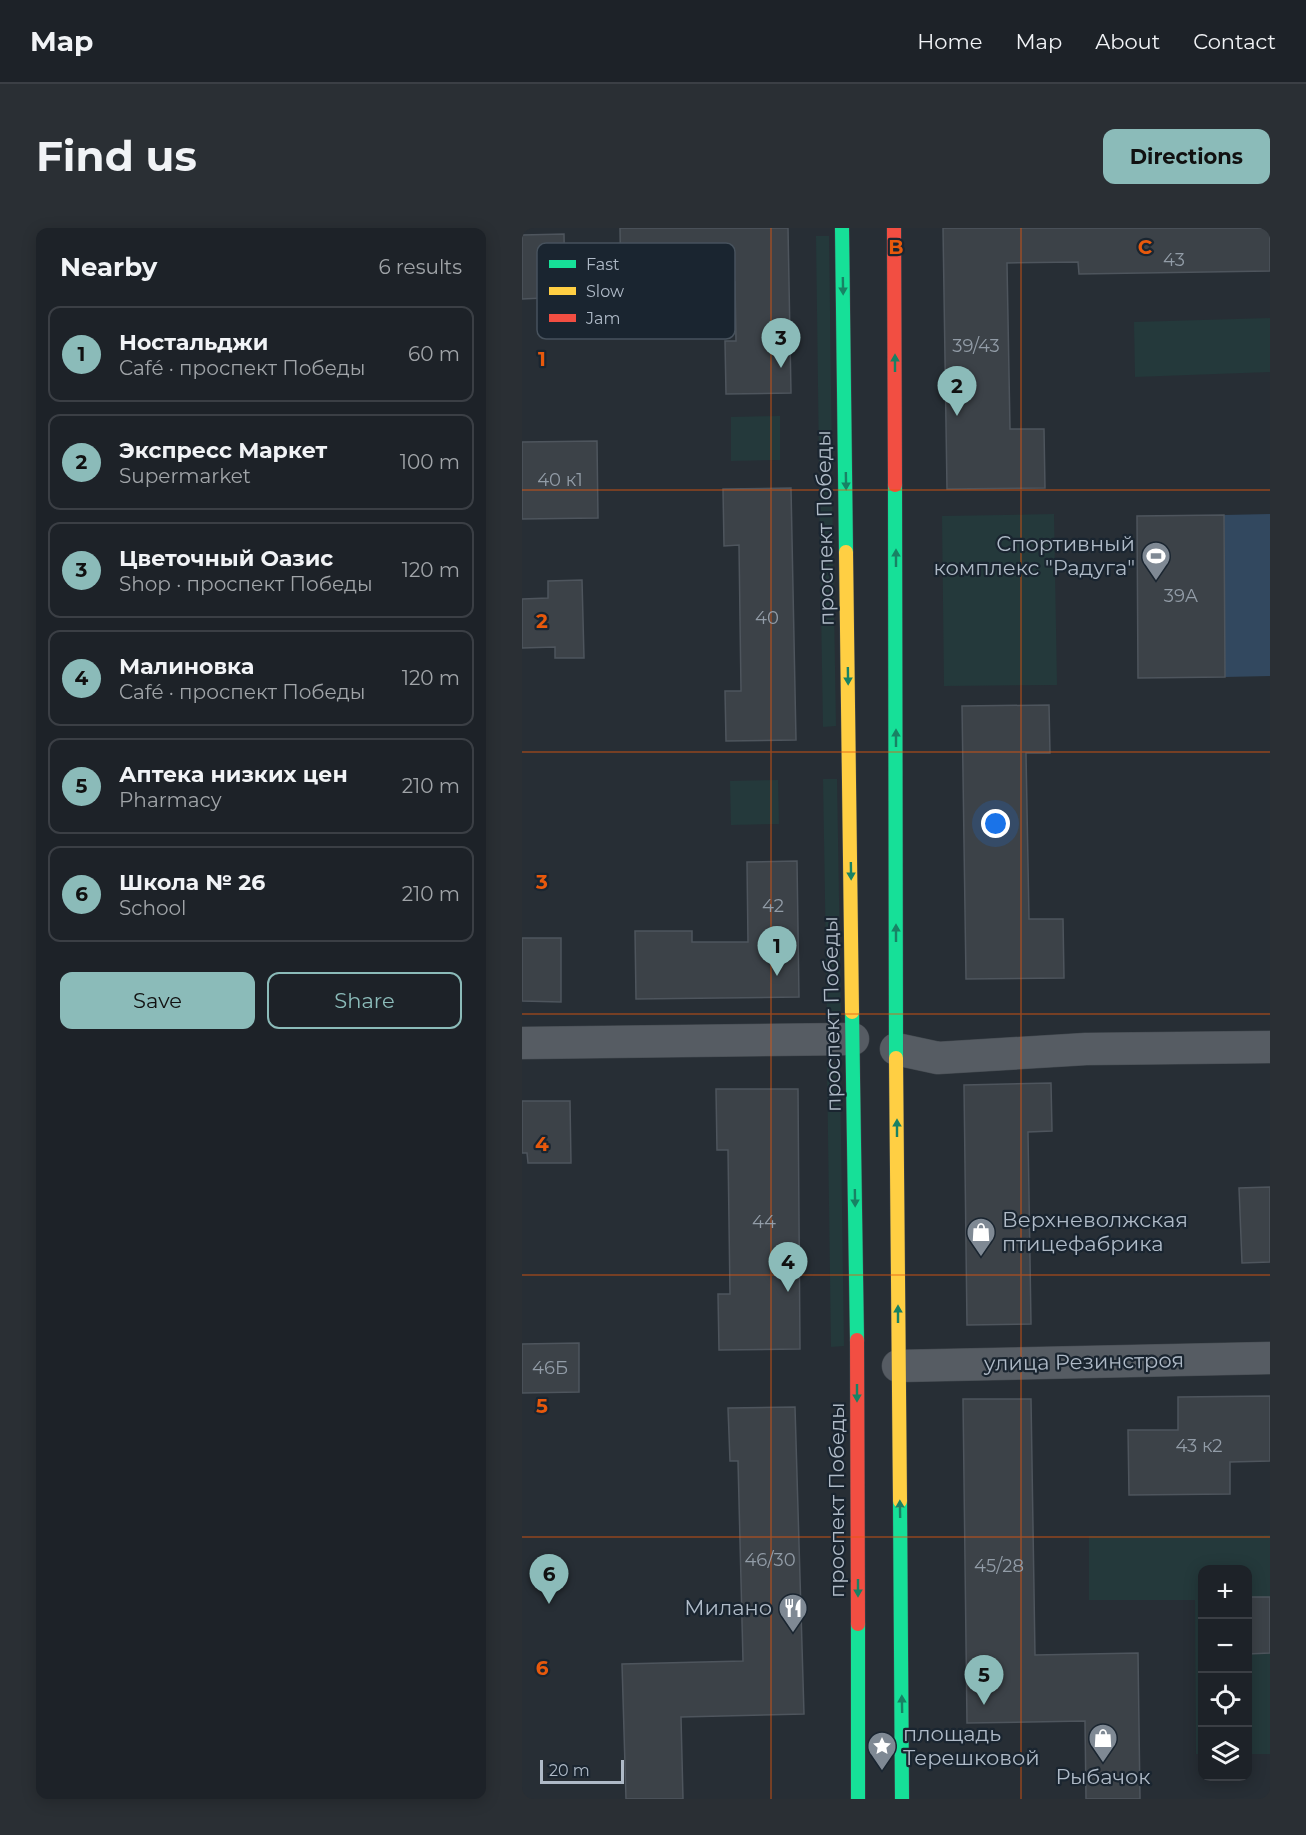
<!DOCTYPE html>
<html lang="en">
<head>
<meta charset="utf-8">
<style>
  :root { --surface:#1d2228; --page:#2a2f34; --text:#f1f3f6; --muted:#a0a4a8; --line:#3b3f45; --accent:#8bbbb9 }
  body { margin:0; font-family:Montserrat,sans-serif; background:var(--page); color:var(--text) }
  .controls { position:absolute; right:18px; bottom:18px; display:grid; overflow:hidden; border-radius:12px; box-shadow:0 3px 15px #0003 }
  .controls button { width:54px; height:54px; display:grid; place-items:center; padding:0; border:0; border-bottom:2px solid var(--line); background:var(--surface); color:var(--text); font:30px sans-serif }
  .scale { position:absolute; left:18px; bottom:15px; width:84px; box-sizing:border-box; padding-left:6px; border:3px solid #afbac7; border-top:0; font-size:16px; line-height:21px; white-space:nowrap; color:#afbac7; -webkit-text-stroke:4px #1a2530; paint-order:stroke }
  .you { position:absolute; left:474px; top:596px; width:21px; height:21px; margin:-15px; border:4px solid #fff; border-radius:50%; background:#1a73e8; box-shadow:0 0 0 9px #1a73e833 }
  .badge { display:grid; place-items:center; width:39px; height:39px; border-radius:50%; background:var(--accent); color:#111; font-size:20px; font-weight:700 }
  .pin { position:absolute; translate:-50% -50px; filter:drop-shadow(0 2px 3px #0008) }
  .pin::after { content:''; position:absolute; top:32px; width:21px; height:18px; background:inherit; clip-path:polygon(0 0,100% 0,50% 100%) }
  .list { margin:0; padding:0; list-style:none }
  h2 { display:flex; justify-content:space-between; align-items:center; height:78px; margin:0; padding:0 24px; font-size:26px }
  h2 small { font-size:20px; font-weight:400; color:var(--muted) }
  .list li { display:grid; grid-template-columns:39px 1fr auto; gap:18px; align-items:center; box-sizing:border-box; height:96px; margin:0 12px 12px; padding:0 12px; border:2px solid var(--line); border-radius:12px }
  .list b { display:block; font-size:22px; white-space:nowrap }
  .list p { margin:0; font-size:20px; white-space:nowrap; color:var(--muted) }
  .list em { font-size:20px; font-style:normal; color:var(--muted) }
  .actions { display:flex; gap:12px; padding:18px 24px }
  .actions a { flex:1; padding:14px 0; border:2px solid var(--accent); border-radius:12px; text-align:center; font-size:21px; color:var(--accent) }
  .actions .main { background:var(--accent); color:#111 }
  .icon { flex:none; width:33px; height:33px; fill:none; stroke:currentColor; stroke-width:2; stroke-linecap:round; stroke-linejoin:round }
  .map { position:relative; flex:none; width:748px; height:1571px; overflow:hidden; border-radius:12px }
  header { display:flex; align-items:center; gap:36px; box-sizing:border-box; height:84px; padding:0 30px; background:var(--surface); border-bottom:2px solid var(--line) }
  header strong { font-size:28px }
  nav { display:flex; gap:33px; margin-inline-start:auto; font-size:21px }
  .intro { display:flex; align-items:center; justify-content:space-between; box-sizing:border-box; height:144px; padding:0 36px }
  h1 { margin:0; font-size:42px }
  .button { padding:15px 27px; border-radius:12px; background:var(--accent); color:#111; font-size:21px; font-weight:700 }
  main { display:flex; gap:36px; padding:0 36px }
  aside { flex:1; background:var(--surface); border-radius:12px; box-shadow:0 3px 15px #0003 }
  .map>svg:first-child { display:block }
  .green { fill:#24393b }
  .water { fill:#32485f }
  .building { fill:#3c4248; stroke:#4e555d; stroke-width:1.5 }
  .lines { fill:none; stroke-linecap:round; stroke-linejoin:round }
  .street-casing { stroke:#444a50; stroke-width:33 }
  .fast-casing { stroke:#444a50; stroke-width:15 }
  .slow-casing { stroke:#444a50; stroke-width:15 }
  .jam-casing { stroke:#444a50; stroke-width:15 }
  .street { stroke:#565c63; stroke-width:32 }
  .fast { stroke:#16e098; stroke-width:14 }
  .slow { stroke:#ffcf43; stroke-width:14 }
  .jam { stroke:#f24e42; stroke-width:14 }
  .oneway { fill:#188264 }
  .grid { fill:none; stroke:#e8590c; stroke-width:1.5; stroke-opacity:0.55 }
  .labels { text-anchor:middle; stroke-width:4.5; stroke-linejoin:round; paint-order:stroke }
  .number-label { font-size:18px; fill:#929ca7 }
  .street-label { font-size:21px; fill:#afbac7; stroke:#1a2530 }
  .poi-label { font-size:21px; fill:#afbac7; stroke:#1a2530; text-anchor:end }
  .key { fill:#1a2530; stroke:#47525d; stroke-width:1.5 }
  .key-label { font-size:16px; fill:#afbac7 }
  .grid-label { font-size:20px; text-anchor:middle; font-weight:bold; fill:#e8590c; stroke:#1a2530; stroke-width:4.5; stroke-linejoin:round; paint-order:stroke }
</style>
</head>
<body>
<header>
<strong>Map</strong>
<nav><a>Home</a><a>Map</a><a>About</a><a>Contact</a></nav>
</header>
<div class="intro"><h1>Find us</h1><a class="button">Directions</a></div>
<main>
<aside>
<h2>Nearby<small>6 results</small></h2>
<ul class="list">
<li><span class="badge">1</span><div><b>Ностальджи</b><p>Café · проспект Победы</p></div><em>60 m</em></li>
<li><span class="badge">2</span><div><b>Экспресс Маркет</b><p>Supermarket</p></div><em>100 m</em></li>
<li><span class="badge">3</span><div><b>Цветочный Оазис</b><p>Shop · проспект Победы</p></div><em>120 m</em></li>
<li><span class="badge">4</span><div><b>Малиновка</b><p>Café · проспект Победы</p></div><em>120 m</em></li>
<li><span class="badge">5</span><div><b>Аптека низких цен</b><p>Pharmacy</p></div><em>210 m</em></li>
<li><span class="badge">6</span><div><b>Школа № 26</b><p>School</p></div><em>210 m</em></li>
</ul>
<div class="actions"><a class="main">Save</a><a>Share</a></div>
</aside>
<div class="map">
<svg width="748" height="1571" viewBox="0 0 748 1571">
  <rect width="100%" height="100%" fill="#272e35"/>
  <path class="green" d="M 294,8 L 307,8 L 310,232 L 297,233 Z
    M 748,90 L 748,144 L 613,149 L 612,94 Z
    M 258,188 L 258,232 L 209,233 L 209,189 Z
    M 297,260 L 310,260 L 314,498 L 301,499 Z
    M 532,286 L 535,457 L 422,458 L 420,288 Z
    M 301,551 L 315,551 L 319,789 L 305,790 Z
    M 256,552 L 257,596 L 209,597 L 208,553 Z
    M 305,836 L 318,836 L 322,1118 L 309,1119 Z
    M 748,1307 L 748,1526 L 726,1526 L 726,1342 L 680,1342 L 680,1526 L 674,1526 L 673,1372 L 567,1372 L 567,1308 Z"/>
  <path class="water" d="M 748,286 L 748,448 L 703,449 L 702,287 Z"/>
  <path class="building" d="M 98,0 L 266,0 L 269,165 L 204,166 L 203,113 L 214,113 L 213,54 L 155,54 L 155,65 L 99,66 Z
    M 421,0 L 748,0 L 748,43 L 557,46 L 556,34 L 485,35 L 488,201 L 522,201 L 523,260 L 425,261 Z
    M 42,6 L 43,69 L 0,71 L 0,7 Z
    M 75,213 L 76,290 L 0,291 L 0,214 Z
    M 269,260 L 274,512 L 204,513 L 203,463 L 219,463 L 217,317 L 202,318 L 201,261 Z
    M 702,287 L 703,449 L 616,450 L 615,288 Z
    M 60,352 L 62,430 L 33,430 L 33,419 L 0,420 L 0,371 L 26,370 L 26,353 Z
    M 527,477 L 528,525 L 504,525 L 507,691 L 541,691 L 542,750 L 444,751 L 440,478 Z
    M 275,633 L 277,769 L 114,771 L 113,703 L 170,703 L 170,714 L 226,714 L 225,634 Z
    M 0,710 L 39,710 L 39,774 L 0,773 Z
    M 529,855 L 530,903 L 506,904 L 509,1096 L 445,1097 L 442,857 Z
    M 194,861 L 276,861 L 278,1121 L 197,1122 L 196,1066 L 208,1066 L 206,922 L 195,922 Z
    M 0,873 L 48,873 L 49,935 L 6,935 L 5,925 L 0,925 Z
    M 748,959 L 748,1034 L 720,1035 L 717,960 Z
    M 57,1115 L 57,1164 L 0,1165 L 0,1116 Z
    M 748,1168 L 748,1233 L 708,1234 L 708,1266 L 607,1267 L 606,1202 L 656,1202 L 656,1169 Z
    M 441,1171 L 509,1171 L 513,1427 L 616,1425 L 618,1571 L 564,1571 L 563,1493 L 445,1495 Z
    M 273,1179 L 282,1486 L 159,1489 L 161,1571 L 104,1571 L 100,1436 L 221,1433 L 216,1233 L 208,1233 L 206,1180 Z
    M 726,1369 L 748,1369 L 748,1425 L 726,1426 Z"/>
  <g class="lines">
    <g class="street-casing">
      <path id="street" d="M 0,815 L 331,811
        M 374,821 L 416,830 L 564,821 L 748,819
        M 376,1138 L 748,1130"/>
    </g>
    <g class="fast-casing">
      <path id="fast" d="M 320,0 L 324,324
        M 373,257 L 374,830
        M 330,784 L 335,1112
        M 378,1273 L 380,1571
        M 336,1396 L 336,1571"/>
    </g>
    <g class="slow-casing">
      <path id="slow" d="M 324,324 L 330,784
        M 374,830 L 378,1273"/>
    </g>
    <g class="jam-casing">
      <path id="jam" d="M 372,0 L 373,257
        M 335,1112 L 336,1396"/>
    </g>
    <use href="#street" class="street"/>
    <use href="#fast" class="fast"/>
    <use href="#slow" class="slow"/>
    <use href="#jam" class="jam"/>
  </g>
  <defs><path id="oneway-solid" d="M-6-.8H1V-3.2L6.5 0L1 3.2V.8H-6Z" transform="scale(1.5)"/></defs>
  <g class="oneway">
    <use href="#oneway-solid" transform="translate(321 58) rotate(89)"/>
    <use href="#oneway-solid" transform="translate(373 135) rotate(-90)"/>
    <use href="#oneway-solid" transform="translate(324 253) rotate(89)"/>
    <use href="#oneway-solid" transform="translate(374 330) rotate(-90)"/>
    <use href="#oneway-solid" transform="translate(326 448) rotate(89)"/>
    <use href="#oneway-solid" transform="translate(374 510) rotate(-90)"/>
    <use href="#oneway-solid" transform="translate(329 643) rotate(89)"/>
    <use href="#oneway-solid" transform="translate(374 705) rotate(-90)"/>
    <use href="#oneway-solid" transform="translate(375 900) rotate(-90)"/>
    <use href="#oneway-solid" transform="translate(333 970) rotate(89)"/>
    <use href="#oneway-solid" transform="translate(376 1086) rotate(-90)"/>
    <use href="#oneway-solid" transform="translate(335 1165) rotate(90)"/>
    <use href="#oneway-solid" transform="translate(378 1281) rotate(-91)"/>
    <use href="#oneway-solid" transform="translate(336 1360) rotate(90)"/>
    <use href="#oneway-solid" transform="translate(380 1476) rotate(-91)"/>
  </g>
  <path class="grid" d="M 249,0 L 249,1571M 499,0 L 499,1571M 0,262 L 748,262M 0,524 L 748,524M 0,786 L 748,786M 0,1047 L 748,1047M 0,1309 L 748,1309"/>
  <defs>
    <g id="stadium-pin" transform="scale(1.5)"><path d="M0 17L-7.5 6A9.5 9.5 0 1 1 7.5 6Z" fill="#7f8994" stroke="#1a2530"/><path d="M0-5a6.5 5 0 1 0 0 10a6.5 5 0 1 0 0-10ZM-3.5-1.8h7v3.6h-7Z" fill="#fff"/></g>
    <g id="shop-pin" transform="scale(1.5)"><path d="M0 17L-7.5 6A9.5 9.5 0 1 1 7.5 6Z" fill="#7f8994" stroke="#1a2530"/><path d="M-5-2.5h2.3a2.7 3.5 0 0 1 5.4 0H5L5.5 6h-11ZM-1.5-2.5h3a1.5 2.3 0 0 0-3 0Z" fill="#fff"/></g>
    <g id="restaurant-pin" transform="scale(1.5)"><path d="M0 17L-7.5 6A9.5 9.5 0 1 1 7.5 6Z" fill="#7f8994" stroke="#1a2530"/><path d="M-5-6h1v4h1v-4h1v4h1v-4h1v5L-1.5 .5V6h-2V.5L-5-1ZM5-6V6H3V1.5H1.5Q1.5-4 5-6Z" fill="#fff"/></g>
    <g id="sight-pin" transform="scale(1.5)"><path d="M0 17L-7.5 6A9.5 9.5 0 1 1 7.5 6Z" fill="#7f8994" stroke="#1a2530"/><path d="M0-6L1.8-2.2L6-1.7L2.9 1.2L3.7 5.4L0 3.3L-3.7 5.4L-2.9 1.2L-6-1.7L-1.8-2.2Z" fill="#fff"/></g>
  </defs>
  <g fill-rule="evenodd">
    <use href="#stadium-pin" x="634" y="328"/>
    <use href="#shop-pin" x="459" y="1004"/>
    <use href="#restaurant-pin" x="271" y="1380"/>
    <use href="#shop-pin" x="581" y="1510"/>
    <use href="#sight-pin" x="360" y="1518"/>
  </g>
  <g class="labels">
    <g class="number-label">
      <text x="652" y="38">43</text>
      <text x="454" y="124">39/43</text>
      <text x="38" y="258">40 к1</text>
      <text x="659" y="374">39А</text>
      <text x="245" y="396">40</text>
      <text x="251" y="684">42</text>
      <text x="242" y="1000">44</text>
      <text x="28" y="1146">46Б</text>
      <text x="677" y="1224">43 к2</text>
      <text x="248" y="1338">46/30</text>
      <text x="477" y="1344">45/28</text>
    </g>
    <g class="street-label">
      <text transform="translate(303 300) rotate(-91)" y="7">проспект Победы</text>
      <text transform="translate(310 786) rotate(-91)" y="7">проспект Победы</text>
      <text transform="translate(562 1134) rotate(-1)" y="7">улица Резинстроя</text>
      <text transform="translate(315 1272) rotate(-90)" y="7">проспект Победы</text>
    </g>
    <g class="poi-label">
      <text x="613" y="323">Спортивный<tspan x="613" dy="24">комплекс "Радуга"</tspan></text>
      <text x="480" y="999" text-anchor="start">Верхневолжская<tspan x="480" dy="24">птицефабрика</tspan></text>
      <text x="250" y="1387">Милано</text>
      <text x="381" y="1513" text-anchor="start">площадь<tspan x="381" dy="24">Терешковой</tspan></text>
      <text x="581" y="1556" text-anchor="middle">Рыбачок</text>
    </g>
  </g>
  <rect x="15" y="15" width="198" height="96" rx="9" class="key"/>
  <rect x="27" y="32" width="27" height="8" fill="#16e098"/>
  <rect x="27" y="59" width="27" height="8" fill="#ffcf43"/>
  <rect x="27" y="86" width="27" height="8" fill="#f24e42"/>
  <g class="key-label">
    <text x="64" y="42">Fast</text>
    <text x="64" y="69">Slow</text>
    <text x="64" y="96">Jam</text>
  </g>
  <g class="grid-label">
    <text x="374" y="26">B</text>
    <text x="623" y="26">C</text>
    <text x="20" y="138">1</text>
    <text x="20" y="400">2</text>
    <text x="20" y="661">3</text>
    <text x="20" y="923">4</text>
    <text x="20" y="1185">5</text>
    <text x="20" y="1447">6</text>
  </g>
</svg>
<div class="controls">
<button>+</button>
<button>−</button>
<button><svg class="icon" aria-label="locate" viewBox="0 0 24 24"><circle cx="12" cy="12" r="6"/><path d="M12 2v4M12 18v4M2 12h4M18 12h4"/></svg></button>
<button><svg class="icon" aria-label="layers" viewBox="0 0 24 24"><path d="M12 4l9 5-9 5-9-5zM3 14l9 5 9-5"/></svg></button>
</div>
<div class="scale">20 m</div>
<div class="you"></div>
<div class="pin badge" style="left:255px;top:748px">1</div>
<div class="pin badge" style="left:435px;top:188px">2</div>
<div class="pin badge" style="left:259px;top:140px">3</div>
<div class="pin badge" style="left:266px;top:1064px">4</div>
<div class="pin badge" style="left:462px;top:1477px">5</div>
<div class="pin badge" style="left:27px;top:1376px">6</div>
</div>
</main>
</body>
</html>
